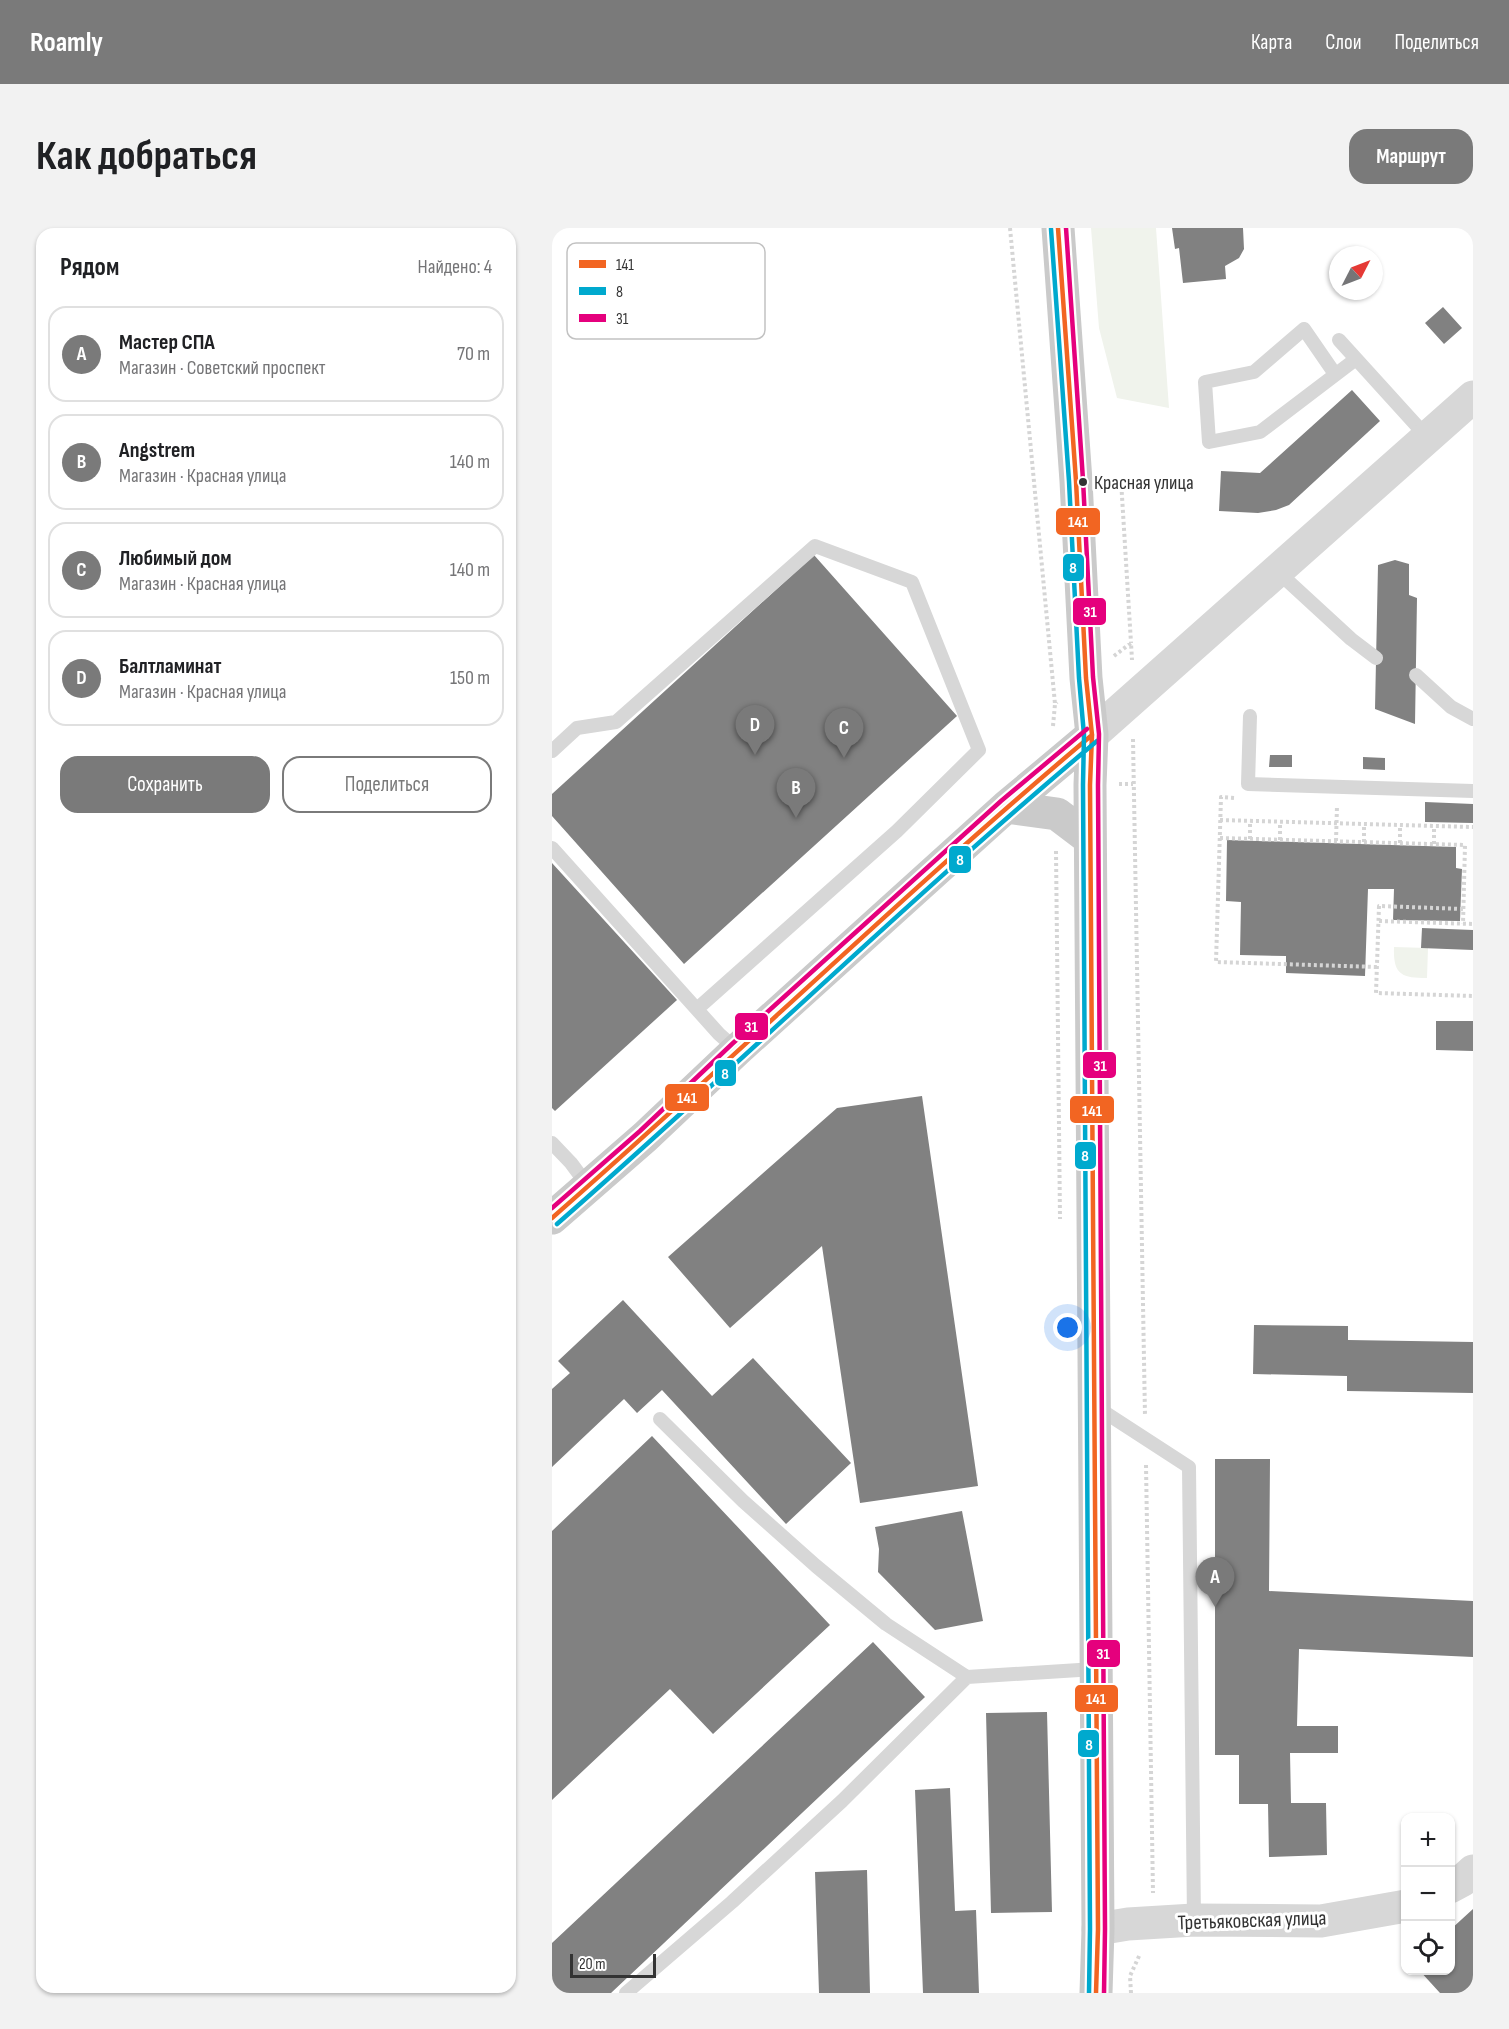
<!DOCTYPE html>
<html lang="ru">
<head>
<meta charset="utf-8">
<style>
  :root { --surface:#fff; --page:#f2f2f2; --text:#202124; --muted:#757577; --line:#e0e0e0; --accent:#7a7a7a }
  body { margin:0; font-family:"Sofia Sans Condensed",sans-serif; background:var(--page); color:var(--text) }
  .controls { position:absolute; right:18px; bottom:18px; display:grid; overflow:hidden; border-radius:12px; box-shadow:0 2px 4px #0004 }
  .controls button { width:54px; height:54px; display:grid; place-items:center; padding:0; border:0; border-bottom:2px solid var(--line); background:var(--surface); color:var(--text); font:30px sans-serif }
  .compass { position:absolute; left:777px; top:18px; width:54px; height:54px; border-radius:50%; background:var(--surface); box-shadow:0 2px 4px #0004; rotate:48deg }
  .scale { position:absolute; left:18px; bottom:15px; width:86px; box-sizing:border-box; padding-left:6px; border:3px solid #333; border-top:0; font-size:16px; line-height:21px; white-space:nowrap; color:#333; -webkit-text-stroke:4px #fff; paint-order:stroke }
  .you { position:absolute; left:516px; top:1100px; width:21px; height:21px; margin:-15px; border:4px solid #fff; border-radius:50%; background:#1a73e8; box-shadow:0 0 0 9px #1a73e833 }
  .badge { display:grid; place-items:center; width:39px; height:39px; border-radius:50%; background:var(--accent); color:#fff; font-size:20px; font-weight:700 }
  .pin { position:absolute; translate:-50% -50px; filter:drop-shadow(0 2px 3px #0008) }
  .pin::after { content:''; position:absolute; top:32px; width:21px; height:18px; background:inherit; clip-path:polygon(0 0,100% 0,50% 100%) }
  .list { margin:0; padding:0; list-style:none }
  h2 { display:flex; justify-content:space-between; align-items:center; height:78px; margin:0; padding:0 24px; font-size:26px }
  h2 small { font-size:20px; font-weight:400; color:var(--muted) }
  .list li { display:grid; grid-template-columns:39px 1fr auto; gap:18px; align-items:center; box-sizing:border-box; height:96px; margin:0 12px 12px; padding:0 12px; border:2px solid var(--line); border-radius:18px }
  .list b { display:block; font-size:22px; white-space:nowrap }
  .list p { margin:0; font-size:20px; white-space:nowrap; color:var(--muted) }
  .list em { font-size:20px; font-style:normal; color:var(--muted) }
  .actions { display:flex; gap:12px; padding:18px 24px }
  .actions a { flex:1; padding:14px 0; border:2px solid var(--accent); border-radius:18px; text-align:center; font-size:21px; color:var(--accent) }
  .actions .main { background:var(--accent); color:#fff }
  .icon { flex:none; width:33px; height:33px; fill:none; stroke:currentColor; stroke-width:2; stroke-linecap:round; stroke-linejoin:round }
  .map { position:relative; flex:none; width:921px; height:1765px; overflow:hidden; border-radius:18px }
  header { display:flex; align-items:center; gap:36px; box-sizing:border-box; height:84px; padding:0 30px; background:var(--accent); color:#fff }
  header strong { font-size:28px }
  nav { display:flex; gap:33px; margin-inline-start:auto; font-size:21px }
  .intro { display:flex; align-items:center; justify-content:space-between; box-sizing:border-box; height:144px; padding:0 36px }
  h1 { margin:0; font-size:42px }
  .button { padding:15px 27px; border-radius:18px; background:var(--accent); color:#fff; font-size:21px; font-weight:700 }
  main { display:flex; gap:36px; padding:0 36px }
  aside { flex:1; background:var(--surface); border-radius:18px; box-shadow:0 2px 4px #0004 }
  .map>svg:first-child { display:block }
  .green { fill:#f0f3ec }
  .building { fill:#818181 }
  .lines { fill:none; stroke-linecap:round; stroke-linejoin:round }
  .path { stroke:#d5d5d5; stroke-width:4; stroke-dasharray:3 3; stroke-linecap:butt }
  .service { stroke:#d7d7d7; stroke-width:14 }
  .tertiary { stroke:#d7d7d7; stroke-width:33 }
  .primary { stroke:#cacaca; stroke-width:33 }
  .bus-1-casing { stroke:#fff; stroke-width:9 }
  .bus-2-casing { stroke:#fff; stroke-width:9 }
  .bus-3-casing { stroke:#fff; stroke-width:9 }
  .bus-1 { stroke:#f26522; stroke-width:4.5 }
  .bus-2 { stroke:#00a9ce; stroke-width:4.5 }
  .bus-3 { stroke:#e5007d; stroke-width:4.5 }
  .bus-dot { fill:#333; stroke:#fff; stroke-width:2 }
  .labels { text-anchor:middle; stroke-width:6; stroke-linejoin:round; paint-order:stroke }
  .bus-label { font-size:20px; fill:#333; stroke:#fff; text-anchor:start }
  .street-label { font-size:21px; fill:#333; stroke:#fff }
  .key { fill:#fff; stroke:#c2c2c2; stroke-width:1.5 }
  .key-label { font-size:16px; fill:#333 }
  .line-badge { stroke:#fff; stroke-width:2 }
  .badge-label { font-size:16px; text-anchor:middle; font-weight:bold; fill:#fff }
</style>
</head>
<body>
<header>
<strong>Roamly</strong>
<nav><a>Карта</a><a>Слои</a><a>Поделиться</a></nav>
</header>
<div class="intro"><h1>Как добраться</h1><a class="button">Маршрут</a></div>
<main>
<aside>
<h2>Рядом<small>Найдено: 4</small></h2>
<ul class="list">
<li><span class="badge">A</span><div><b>Мастер СПА</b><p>Магазин · Советский проспект</p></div><em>70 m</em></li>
<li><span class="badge">B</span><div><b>Angstrem</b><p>Магазин · Красная улица</p></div><em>140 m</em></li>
<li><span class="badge">C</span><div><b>Любимый дом</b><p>Магазин · Красная улица</p></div><em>140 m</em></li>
<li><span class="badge">D</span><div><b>Балтламинат</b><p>Магазин · Красная улица</p></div><em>150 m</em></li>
</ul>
<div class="actions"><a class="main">Сохранить</a><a>Поделиться</a></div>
</aside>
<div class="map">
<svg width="921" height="1765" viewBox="0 0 921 1765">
  <rect width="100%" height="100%" fill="#fff"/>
  <path class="green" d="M 539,0 L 604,0 L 617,180 L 565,170 L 547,100 Z
    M 842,719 L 876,720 L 875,750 C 849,750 841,746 842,719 Z"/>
  <path class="building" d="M 620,0 L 691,0 L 692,21 L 687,30 L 673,38 L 674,51 L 631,55 L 627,20 L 623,21 Z
    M 891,79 L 910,100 L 892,116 L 873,95 Z
    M 800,162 L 828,193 L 737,277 L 724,282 L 706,285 L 667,283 L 669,243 L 708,245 Z
    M 262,327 L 405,488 L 132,736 L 0,588 L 0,566 Z
    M 843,332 L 857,336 L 857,367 L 865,370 L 863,496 L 823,481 L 826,337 Z
    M 718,527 L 740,527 L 740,539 L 717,539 Z
    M 811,529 L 833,530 L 833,542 L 811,541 Z
    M 873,574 L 921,576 L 921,595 L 873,594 Z
    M 675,612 L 904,619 L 904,640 L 910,641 L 908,693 L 841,692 L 842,661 L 816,661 L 813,748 L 734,745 L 734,728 L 688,727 L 689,674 L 674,673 Z
    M 0,635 L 125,772 L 3,883 L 0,880 Z
    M 870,700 L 921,702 L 921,722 L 869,720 Z
    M 884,793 L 921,793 L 921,823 L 884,822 Z
    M 370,868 L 426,1258 L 308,1275 L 270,1018 L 178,1100 L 116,1029 L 285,880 Z
    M 71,1072 L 160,1168 L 201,1130 L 299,1235 L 234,1296 L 110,1162 L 85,1185 L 72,1171 L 0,1239 L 0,1161 L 18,1145 L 6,1133 Z
    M 702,1097 L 796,1098 L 796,1112 L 921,1114 L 921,1165 L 795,1163 L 795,1148 L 701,1146 Z
    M 100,1208 L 278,1397 L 161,1506 L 118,1461 L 0,1572 L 0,1303 Z
    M 663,1231 L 718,1231 L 717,1363 L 921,1373 L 921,1429 L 747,1421 L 745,1498 L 786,1498 L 786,1525 L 738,1525 L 739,1575 L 774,1575 L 775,1627 L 717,1629 L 716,1576 L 687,1576 L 687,1527 L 663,1527 Z
    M 410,1283 L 431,1393 L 383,1402 L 326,1344 L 327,1321 L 323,1299 Z
    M 321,1414 L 373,1469 L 59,1765 L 0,1765 L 0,1715 Z
    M 495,1484 L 500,1684 L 439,1685 L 434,1485 Z
    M 398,1560 L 403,1683 L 424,1682 L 427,1765 L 371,1765 L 363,1562 Z
    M 315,1642 L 318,1765 L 267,1765 L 263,1644 Z
    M 921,1681 L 921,1755 L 910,1765 L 888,1765 L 867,1742 L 898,1742 L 898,1702 Z"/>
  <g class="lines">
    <path class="path" d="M 458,0 L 503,476
      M 569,252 L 579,415
      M 562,428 L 579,415 L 580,432
      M 501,498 L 503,476 L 505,474
      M 581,511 L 593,1188
      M 567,556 L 581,556
      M 682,570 L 669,569 L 664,734 L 825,739
      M 668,592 L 921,599
      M 668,610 L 913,617 L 911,696
      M 698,611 L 698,593
      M 728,612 L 728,594
      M 784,613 L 785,578
      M 812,614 L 812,596
      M 848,615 L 848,597
      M 882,616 L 882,598
      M 504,623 L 508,991
      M 911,681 L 827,678 L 824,765 L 921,768
      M 827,693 L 921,696
      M 594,1237 L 601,1665
      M 579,1765 L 578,1748 L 588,1726"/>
    <path class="service" d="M 787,112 L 875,209
      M 783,146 L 752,101 L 702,144 L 653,154 L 657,214 L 708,204 L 804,131
      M 725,343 L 799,411 L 824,430
      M 864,447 L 899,479 L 921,491
      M 698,488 L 696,556 L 921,563
      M 0,523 L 25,500 L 64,494 L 263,318 L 360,354 L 427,522 L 345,603 L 145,781
      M 0,620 L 167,806 L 185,822
      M 0,915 L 19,935 L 36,958
      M 543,1178 L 637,1239 L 642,1692
      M 108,1191 L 191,1273 L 264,1338 L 334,1396 L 415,1449 L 543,1441
      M 74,1765 L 180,1674 L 290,1573 L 415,1449"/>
    <path class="tertiary" d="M 540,507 L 921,169
      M 898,1659 L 911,1652 L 921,1643
      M 546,1701 L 576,1696 L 642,1692 L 769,1693 L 854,1678"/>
    <path class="primary" d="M 506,0 L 524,253 L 534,450 L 540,507 L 538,557 L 546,1701 L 544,1765
      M 454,579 L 505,586 L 538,611
      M 0,990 L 93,909 L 185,822 L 454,579 L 540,507"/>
    <g class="bus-1-casing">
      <path id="bus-1" d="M 506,0 L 524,253 L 534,450 L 540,507 L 538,557 L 546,1701 L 544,1765
        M 0,990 C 182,831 355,662 540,507"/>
    </g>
    <g class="bus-2-casing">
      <path id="bus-2" d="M 499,1 L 517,253 L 527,450 L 532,507 L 531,557 L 538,1701 L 537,1765
        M 5,996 C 187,837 360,668 545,513"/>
    </g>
    <g class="bus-3-casing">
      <path id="bus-3" d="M 514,0 L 531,252 L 541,449 L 547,506 L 546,557 L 553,1701 L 552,1765
        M 0,980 L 88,903 L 180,816 L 449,573 L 535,501"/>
    </g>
    <use href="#bus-1" class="bus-1"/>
    <use href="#bus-2" class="bus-2"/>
    <use href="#bus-3" class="bus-3"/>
  </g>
  <circle class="bus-dot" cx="531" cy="254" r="5"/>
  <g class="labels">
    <g class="bus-label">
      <text x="542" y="261">Красная улица</text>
    </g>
    <g class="street-label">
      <text transform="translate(700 1692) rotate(-2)" y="7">Третьяковская улица</text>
    </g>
  </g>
  <rect x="15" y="15" width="198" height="96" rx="9" class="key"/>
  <rect x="27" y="32" width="27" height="8" fill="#f26522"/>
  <rect x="27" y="59" width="27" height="8" fill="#00a9ce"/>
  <rect x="27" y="86" width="27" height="8" fill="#e5007d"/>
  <g class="key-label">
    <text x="64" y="42">141</text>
    <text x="64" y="69">8</text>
    <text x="64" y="96">31</text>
  </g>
  <g class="line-badge">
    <rect x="503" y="279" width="46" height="29" rx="6" fill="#f26522"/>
    <rect x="510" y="325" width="23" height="29" rx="6" fill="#00a9ce"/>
    <rect x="520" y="369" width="35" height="29" rx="6" fill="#e5007d"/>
    <rect x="396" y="617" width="24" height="29" rx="6" fill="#00a9ce"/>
    <rect x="182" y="784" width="35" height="29" rx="6" fill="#e5007d"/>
    <rect x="530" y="823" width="35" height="28" rx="6" fill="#e5007d"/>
    <rect x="162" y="831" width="23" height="28" rx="6" fill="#00a9ce"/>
    <rect x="112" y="855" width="46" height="29" rx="6" fill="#f26522"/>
    <rect x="517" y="867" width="46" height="29" rx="6" fill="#f26522"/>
    <rect x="522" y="913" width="23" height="29" rx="6" fill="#00a9ce"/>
    <rect x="534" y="1411" width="35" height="29" rx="6" fill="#e5007d"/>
    <rect x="522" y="1456" width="45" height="29" rx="6" fill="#f26522"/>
    <rect x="525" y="1501" width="23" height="29" rx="6" fill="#00a9ce"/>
  </g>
  <g class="badge-label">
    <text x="526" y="299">141</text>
    <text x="521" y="345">8</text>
    <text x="538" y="389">31</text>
    <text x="408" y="637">8</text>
    <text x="199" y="804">31</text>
    <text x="548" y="843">31</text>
    <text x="173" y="851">8</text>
    <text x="135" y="875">141</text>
    <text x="540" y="888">141</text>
    <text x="533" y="933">8</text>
    <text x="551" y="1431">31</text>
    <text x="544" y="1476">141</text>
    <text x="537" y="1522">8</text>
  </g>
</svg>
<div class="controls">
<button>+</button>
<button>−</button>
<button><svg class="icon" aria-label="locate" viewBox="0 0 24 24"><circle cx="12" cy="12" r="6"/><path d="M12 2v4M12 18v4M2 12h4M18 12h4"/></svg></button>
</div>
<svg class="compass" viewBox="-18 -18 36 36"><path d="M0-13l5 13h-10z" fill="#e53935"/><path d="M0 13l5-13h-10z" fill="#757577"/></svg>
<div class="scale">20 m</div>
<div class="you"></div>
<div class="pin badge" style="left:663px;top:1379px">A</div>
<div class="pin badge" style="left:244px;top:590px">B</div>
<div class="pin badge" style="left:292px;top:530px">C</div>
<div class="pin badge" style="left:203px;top:527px">D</div>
</div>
</main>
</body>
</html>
